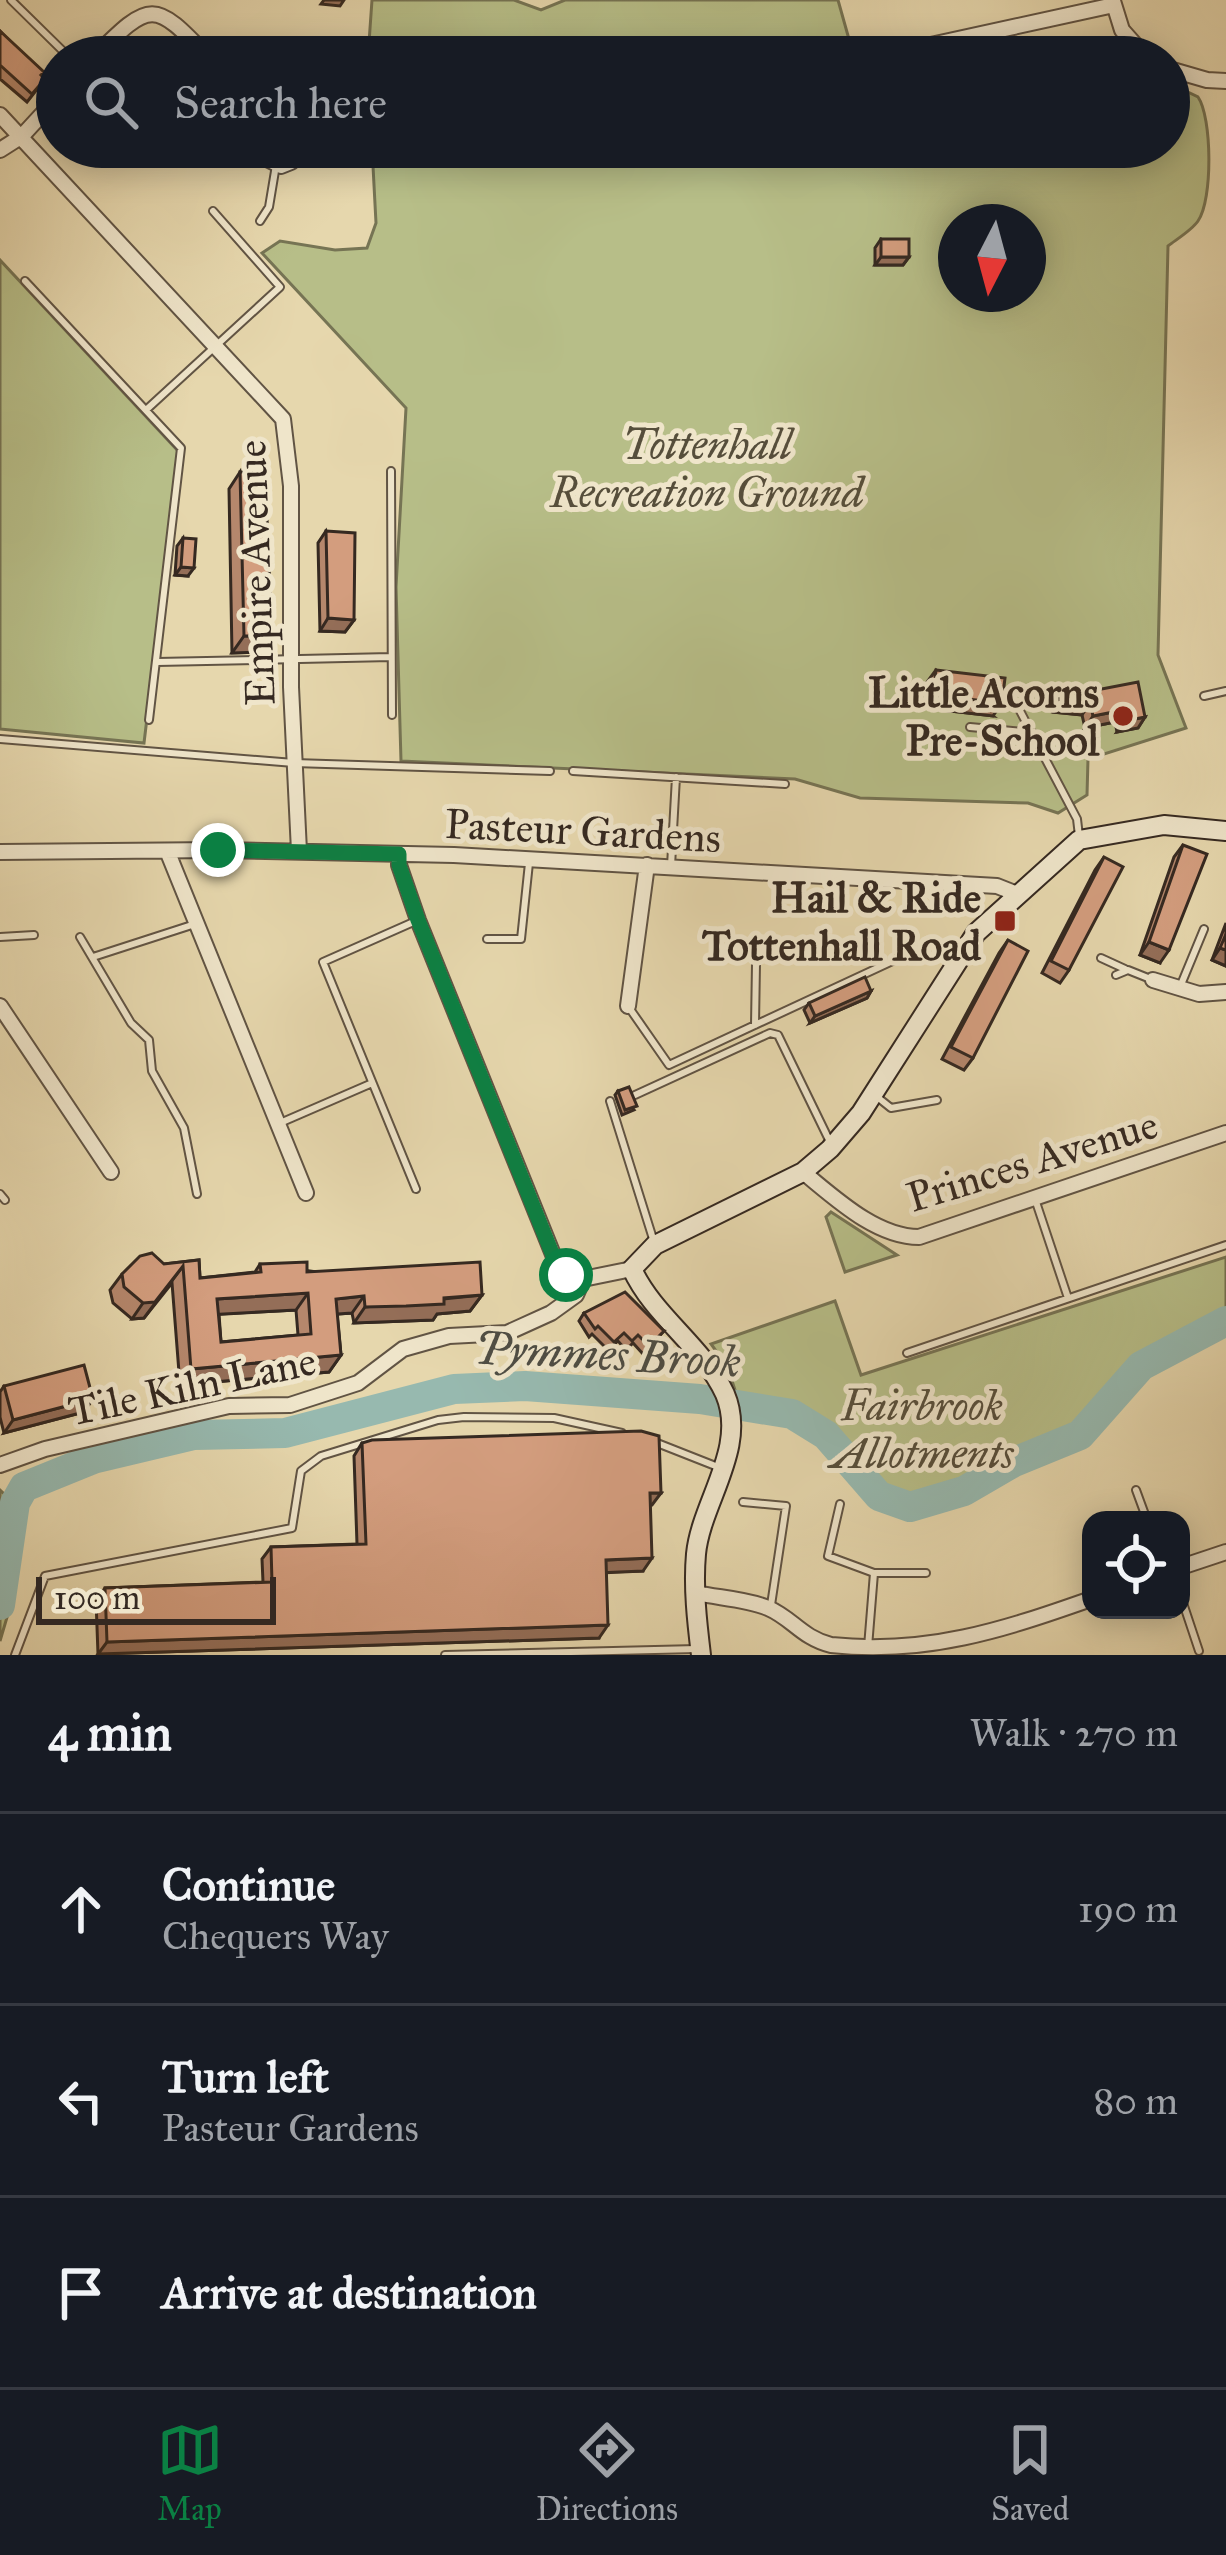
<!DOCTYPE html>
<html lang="en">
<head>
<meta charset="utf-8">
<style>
  :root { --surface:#171b24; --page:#20242c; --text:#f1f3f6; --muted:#9ea1a6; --line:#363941; --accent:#0b8043 }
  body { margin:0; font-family:"IM FELL Great Primer",serif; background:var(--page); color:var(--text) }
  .controls { position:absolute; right:36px; bottom:36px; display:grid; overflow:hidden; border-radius:24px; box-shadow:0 6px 30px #0003 }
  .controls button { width:108px; height:108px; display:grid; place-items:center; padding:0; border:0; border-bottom:3px solid var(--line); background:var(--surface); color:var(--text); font:60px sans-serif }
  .compass { position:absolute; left:938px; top:204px; width:108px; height:108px; border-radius:50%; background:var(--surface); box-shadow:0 6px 30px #0003; rotate:186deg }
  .scale { position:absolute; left:36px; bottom:30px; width:240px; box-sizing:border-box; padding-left:12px; border:6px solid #352921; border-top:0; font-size:33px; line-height:42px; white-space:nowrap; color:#352921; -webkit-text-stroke:9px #efe5ca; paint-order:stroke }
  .stop { position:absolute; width:36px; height:36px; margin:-27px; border:9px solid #0b8043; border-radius:50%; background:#fff }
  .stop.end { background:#0b8043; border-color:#fff; box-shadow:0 3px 12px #0008 }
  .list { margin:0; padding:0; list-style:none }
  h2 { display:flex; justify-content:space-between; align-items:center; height:156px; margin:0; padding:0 48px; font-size:51px }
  h2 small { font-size:39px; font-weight:400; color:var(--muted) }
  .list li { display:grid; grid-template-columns:78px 1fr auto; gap:36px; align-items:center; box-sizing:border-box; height:192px; padding:0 48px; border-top:3px solid var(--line) }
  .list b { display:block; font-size:45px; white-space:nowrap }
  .list p { margin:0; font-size:39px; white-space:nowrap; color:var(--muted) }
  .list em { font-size:39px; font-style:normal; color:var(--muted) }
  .icon { flex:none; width:66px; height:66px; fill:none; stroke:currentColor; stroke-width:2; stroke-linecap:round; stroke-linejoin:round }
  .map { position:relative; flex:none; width:1226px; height:1655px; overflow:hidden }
  .search { position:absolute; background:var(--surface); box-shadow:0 6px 30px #0003; left:36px; right:36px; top:36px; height:132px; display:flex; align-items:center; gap:30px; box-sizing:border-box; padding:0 42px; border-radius:66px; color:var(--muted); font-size:45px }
  .sheet { height:732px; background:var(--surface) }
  nav { display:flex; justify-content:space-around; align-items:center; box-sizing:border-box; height:168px; border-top:3px solid var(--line); background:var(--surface); font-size:33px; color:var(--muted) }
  nav a { display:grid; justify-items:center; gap:6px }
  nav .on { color:var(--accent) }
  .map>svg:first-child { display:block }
  .green { fill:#b7be88; stroke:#767454; stroke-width:3; fill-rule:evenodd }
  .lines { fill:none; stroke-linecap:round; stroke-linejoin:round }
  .river { stroke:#97b9af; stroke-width:30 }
  .lane-casing { stroke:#615444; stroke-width:10 }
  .street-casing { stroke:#615444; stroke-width:18 }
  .secondary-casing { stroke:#352921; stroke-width:22 }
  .lane { stroke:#efe5ca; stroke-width:6 }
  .street { stroke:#efe5ca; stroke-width:14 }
  .secondary { stroke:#efe5ca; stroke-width:18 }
  .wall { fill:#b5876c; stroke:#352921; stroke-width:3; fill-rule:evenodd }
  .shaded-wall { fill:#946e58; stroke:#352921; stroke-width:3 }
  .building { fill:#d39d7e; stroke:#352921; stroke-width:3; fill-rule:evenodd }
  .route { stroke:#0b8043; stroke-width:15 }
  .poi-dot { fill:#8f2418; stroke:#efe5ca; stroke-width:4.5 }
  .labels { text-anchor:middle; stroke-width:10; stroke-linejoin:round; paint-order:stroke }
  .park-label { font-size:42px; font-style:italic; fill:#564e3b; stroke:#efe5ca }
  .street-label { font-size:42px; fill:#352921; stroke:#efe5ca }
  .poi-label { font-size:42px; font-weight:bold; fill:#352921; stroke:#efe5ca; text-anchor:end }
  .water-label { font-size:45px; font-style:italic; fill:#4e4d44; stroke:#efe5ca }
</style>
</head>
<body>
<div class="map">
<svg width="1226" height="1655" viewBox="0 0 1226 1655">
  <rect width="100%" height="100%" fill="#e6d7ad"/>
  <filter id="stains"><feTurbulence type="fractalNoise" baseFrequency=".00167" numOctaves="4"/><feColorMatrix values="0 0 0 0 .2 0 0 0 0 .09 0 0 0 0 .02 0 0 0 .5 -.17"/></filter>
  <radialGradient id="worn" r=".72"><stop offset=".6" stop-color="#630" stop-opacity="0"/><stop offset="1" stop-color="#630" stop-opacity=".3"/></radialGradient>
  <path class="green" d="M 372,0 L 514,0 L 541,10 L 565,0 L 838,0 L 854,57 L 368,57 Z
    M 1169,83 L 1198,97 C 1212,117 1213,200 1198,221 C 1192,230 1177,239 1168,246 L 1158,655 L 1186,728 L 1088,759 L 1087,795 L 1058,813 L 1028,803 L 860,798 L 795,779 L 401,761 L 396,587 L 406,408 L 262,253 L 280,241 L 335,250 L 367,248 L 376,223 L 372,147 L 1169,147 ZM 956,222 L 1028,222 L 1028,294 L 956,294 Z
    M 0,260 L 179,452 L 144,743 L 0,729 Z
    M 831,1212 L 897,1255 L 845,1272 L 826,1217 Z
    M 1226,1257 L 1226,1314 L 1132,1364 L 1079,1427 L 935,1498 C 872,1506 880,1469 840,1439 C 809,1415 775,1406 737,1396 L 727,1366 L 711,1344 L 835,1301 L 861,1375 Z
    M 0,1490 L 22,1511 L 13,1597 L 0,1641 Z"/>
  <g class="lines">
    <path class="river" d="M 0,1605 L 15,1503 L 24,1487 L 93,1459 L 194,1435 L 285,1433 L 454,1389 L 525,1386 L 700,1399 L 792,1414 L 826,1435 L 879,1496 L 910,1507 L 964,1491 L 1014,1462 L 1080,1435 L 1141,1366 L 1226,1321"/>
    <g class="lane-casing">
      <path id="lane" d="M 11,0 L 69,57
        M 156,147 L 169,161
        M 296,152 L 346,160
        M 260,221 L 269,207 L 276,165
        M 25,281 L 181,448 L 149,720
        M 146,410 L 280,287 L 213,211
        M 391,471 L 392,715
        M 157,662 L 391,657
        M 1204,696 L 1226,691
        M 1019,709 L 1077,819 L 1079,836
        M 970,727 L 1033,733
        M 0,739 L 294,763 L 550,771
        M 573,771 L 785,784
        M 671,866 L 676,777
        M 0,937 L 34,935
        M 80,937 L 131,1023 L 149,1040 L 152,1071 L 184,1128 L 197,1194
        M 487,939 L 521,939 L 529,863
        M 93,957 L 195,924
        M 1101,958 L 1125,969
        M 1116,975 L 1128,970 L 1153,980
        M 1180,987 L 1204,929
        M 630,1009 L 669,1065 L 899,958
        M 755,1025 L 756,964
        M 635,1095 L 770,1033 L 778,1035 L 831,1144
        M 876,1096 L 891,1108 L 937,1100
        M 610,1101 L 654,1242
        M 280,1123 L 370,1084
        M 416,1189 L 323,962 L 418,920
        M 0,1194 L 5,1200
        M 1035,1199 L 1068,1298
        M 907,1353 L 1226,1245
        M 652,1441 L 718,1467
        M 1136,1490 L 1147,1520
        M 743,1502 L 786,1506 L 771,1605
        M 840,1504 L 828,1556 L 874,1573 L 926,1573
        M 1181,1597 L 1199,1651
        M 868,1647 L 874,1573
        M 15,1655 L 45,1576 L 292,1528 L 301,1471 L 321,1456 L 438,1420 L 464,1417 L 554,1418 L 622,1433
        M 445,1655 L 697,1649"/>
    </g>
    <g class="street-casing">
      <path id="street" d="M 1113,1 L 1122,30 L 1146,57
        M 885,55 L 1114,5
        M 94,57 C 151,0 154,0 208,57
        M 1169,69 L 1207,80 L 1226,81
        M 0,115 L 283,419 L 291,486 L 291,687 L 299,851
        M 265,147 L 267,159 L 281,166 L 291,162 L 295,147
        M 0,150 L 22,136 L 57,98
        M 0,852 L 218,850 L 454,855 L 997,886 L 1017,894
        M 168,853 L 306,1193
        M 399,854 L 399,865 L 418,920 L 554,1257 L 566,1275 L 583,1279 L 632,1269
        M 1153,980 L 1199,994 L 1226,992
        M 0,1006 L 111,1172
        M 628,1006 L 647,865
        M 803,1172 C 835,1198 876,1237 919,1237 L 1226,1133
        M 0,1465 L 45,1449 L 229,1406 L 290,1405 L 358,1383 L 403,1349 L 449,1336 L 507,1333 L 551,1313 L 576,1295 L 583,1279
        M 1181,1567 L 1226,1552
        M 696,1593 C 719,1598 747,1599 768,1608 C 792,1618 802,1638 831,1645 C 927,1655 1003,1630 1091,1599"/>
    </g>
    <g class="secondary-casing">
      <path id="secondary" d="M 701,1655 C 697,1622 693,1587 696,1554 C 701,1502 748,1448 725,1394 C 703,1346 654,1317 632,1269 L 655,1245 L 803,1172 L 830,1149 L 861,1113 L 976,933 L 1079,840 L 1164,825 L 1226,831"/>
    </g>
    <use href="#lane" class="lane"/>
    <use href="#street" class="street"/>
    <use href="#secondary" class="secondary"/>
  </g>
  <path class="wall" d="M 0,31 L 45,79 L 27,102 L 0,79 Z
    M 881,239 L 909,257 L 903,265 L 875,265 L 875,248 Z
    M 240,472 L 260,652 L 232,653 L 229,489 Z
    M 326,531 L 354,620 L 345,632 L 320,631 L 318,543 Z
    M 183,538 L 188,576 L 175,575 L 177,546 Z
    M 936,670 L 993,716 L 924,708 L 927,682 Z
    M 1060,697 L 1145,717 L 1138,728 L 1117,732 L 1115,722 L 1085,728 L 1082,715 L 1053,712 L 1052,708 Z
    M 1183,845 L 1160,963 L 1140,955 L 1174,857 Z
    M 1104,857 L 1069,970 L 1060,983 L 1042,973 L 1095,870 Z
    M 1226,923 L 1226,966 L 1212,960 Z
    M 1008,940 L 973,1058 L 964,1070 L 942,1059 L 999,953 Z
    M 871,991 L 867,998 L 810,1023 L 804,1010 L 809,1003 Z
    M 618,1091 L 634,1110 L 622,1115 L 615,1095 Z
    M 199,1260 L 200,1278 L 255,1272 L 260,1264 L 482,1295 L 470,1311 L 437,1314 L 433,1320 L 354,1323 L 352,1313 L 337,1314 L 341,1355 L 329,1372 L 180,1385 L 172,1283 L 144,1318 L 132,1319 L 113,1303 L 110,1290 L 122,1274 L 164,1264 ZM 296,1310 L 298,1335 L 221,1342 L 219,1314 Z
    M 584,1313 L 664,1331 L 643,1354 L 633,1343 L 626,1350 L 618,1341 L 608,1350 L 592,1334 L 589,1337 L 579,1321 Z
    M 4,1386 L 84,1412 L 4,1433 L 0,1417 L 0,1392 Z
    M 362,1443 L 661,1493 L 650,1505 L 643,1571 L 606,1572 L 599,1638 L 98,1654 L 96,1600 L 105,1588 L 263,1582 L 262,1559 L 271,1547 L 357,1544 L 354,1456 Z"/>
  <path class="shaded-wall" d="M 324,0 L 344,0 L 340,6 L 321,4 Z
    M 881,257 L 909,257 L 903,265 L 875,265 Z
    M 181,567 L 194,568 L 188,576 L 175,575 Z
    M 328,618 L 354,620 L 345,632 L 320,631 Z
    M 244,636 L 272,636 L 260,652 L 232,653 Z
    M 933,695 L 1002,703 L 993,716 L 924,708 Z
    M 1060,700 L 1090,703 L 1082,715 L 1053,712 Z
    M 1123,710 L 1115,722 L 1085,728 L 1093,716 Z
    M 1145,717 L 1138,728 L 1117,732 L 1125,721 Z
    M 1149,942 L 1169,950 L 1160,963 L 1140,955 Z
    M 1220,948 L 1226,950 L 1226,966 L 1212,960 Z
    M 871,991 L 867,998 L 810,1023 L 815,1016 Z
    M 183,1266 L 144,1318 L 132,1319 L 143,1303 Z
    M 308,1293 L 296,1310 L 206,1315 L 217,1299 Z
    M 482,1295 L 470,1311 L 437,1314 L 433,1320 L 354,1323 L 365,1307 Z
    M 364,1296 L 352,1313 L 324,1315 L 336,1299 Z
    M 341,1355 L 329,1372 L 180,1385 L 191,1369 Z
    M 93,1399 L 84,1412 L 4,1433 L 13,1420 Z
    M 650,1493 L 661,1493 L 652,1505 L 641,1505 Z
    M 652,1558 L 643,1571 L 597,1573 L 606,1560 Z
    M 608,1625 L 599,1638 L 98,1654 L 107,1642 Z"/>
  <path class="building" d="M 0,31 L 44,72 L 41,75 L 45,79 L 32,94 L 0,65 Z
    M 881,239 L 909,239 L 909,257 L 881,257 Z
    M 240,472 L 265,472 L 272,636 L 244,636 Z
    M 326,531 L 355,533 L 354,620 L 328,618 Z
    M 183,538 L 196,539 L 194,568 L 181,567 Z
    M 936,670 L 1005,678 L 1002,703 L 933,695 Z
    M 1138,682 L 1145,717 L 1125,721 L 1123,710 L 1093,716 L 1090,703 L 1060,700 L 1060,697 Z
    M 1183,845 L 1207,854 L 1169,950 L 1149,942 Z
    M 1104,857 L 1123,867 L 1069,970 L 1051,961 Z
    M 1226,934 L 1226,950 L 1220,948 Z
    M 1008,940 L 1028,951 L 973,1058 L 951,1047 Z
    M 865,977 L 871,991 L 815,1016 L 809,1003 Z
    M 629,1087 L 637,1106 L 625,1110 L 618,1091 Z
    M 152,1253 L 164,1264 L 199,1260 L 200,1278 L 261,1272 L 260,1264 L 307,1262 L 307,1272 L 480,1262 L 482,1295 L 444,1298 L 444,1304 L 406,1306 L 365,1307 L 364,1296 L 336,1299 L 341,1355 L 191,1369 L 183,1266 L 155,1302 L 143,1303 L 124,1287 L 122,1274 L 140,1256 ZM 308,1293 L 311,1334 L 221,1342 L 217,1299 Z
    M 625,1292 L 664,1331 L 649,1346 L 638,1335 L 632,1341 L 624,1333 L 614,1342 L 598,1326 L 595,1329 L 584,1313 Z
    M 84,1365 L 93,1399 L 13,1420 L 4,1386 Z
    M 641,1431 L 659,1436 L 661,1493 L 650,1493 L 652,1558 L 606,1560 L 608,1625 L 107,1642 L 105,1588 L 272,1582 L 271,1547 L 366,1544 L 362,1443 L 372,1440 Z"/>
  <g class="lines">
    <path class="route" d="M 218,850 L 399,854 L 399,865 L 418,920 L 554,1258 L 566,1275"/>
  </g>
  <g class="poi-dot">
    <circle cx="1123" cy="716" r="12"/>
    <rect x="993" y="909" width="24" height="24" rx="6"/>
  </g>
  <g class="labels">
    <g class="park-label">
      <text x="707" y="459">Tottenhall<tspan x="707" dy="48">Recreation Ground</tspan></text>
      <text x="922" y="1420">Fairbrook<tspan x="922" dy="48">Allotments</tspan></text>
    </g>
    <g class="street-label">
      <text transform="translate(255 573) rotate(-92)" y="15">Empire Avenue</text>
      <text transform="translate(583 830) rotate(3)" y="15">Pasteur Gardens</text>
      <text transform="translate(1032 1160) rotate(-17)" y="15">Princes Avenue</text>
      <text transform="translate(192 1385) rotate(-12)" y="15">Tile Kiln Lane</text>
    </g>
    <g class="poi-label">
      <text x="1099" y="707">Little Acorns<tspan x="1099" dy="48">Pre-School</tspan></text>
      <text x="981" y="912">Hail &amp; Ride<tspan x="981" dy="48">Tottenhall Road</tspan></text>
    </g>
    <g class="water-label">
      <text transform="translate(608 1354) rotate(3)" y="16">Pymmes Brook</text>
    </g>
  </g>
  <rect width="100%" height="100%" filter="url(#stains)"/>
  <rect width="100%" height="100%" fill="url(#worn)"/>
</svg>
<div class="controls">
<button><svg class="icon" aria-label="locate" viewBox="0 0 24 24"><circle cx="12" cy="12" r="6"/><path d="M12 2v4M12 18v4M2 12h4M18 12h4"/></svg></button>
</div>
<svg class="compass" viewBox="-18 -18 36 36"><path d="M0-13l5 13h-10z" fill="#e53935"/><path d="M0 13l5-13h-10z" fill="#9ea1a6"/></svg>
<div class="scale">100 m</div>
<div class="stop" style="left:566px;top:1275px"></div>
<div class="stop end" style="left:218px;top:850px"></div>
<div class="search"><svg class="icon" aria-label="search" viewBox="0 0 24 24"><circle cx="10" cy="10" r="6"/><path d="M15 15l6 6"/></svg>Search here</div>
</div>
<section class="sheet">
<h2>4 min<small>Walk · 270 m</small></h2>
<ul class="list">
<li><svg class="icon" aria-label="ahead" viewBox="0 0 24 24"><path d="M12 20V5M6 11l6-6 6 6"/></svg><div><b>Continue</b><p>Chequers Way</p></div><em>190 m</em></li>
<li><svg class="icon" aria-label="left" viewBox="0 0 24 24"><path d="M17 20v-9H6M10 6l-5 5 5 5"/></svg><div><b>Turn left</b><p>Pasteur Gardens</p></div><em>80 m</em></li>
<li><svg class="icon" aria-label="arrive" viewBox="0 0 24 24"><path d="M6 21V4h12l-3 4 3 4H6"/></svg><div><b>Arrive at destination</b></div></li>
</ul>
</section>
<nav>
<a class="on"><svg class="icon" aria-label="map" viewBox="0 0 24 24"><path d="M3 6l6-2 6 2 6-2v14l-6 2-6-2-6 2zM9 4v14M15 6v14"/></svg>Map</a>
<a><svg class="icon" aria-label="directions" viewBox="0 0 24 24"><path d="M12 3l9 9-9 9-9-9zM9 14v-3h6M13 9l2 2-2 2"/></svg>Directions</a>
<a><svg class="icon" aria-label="saved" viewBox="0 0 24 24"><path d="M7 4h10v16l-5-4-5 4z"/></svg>Saved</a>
</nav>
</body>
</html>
